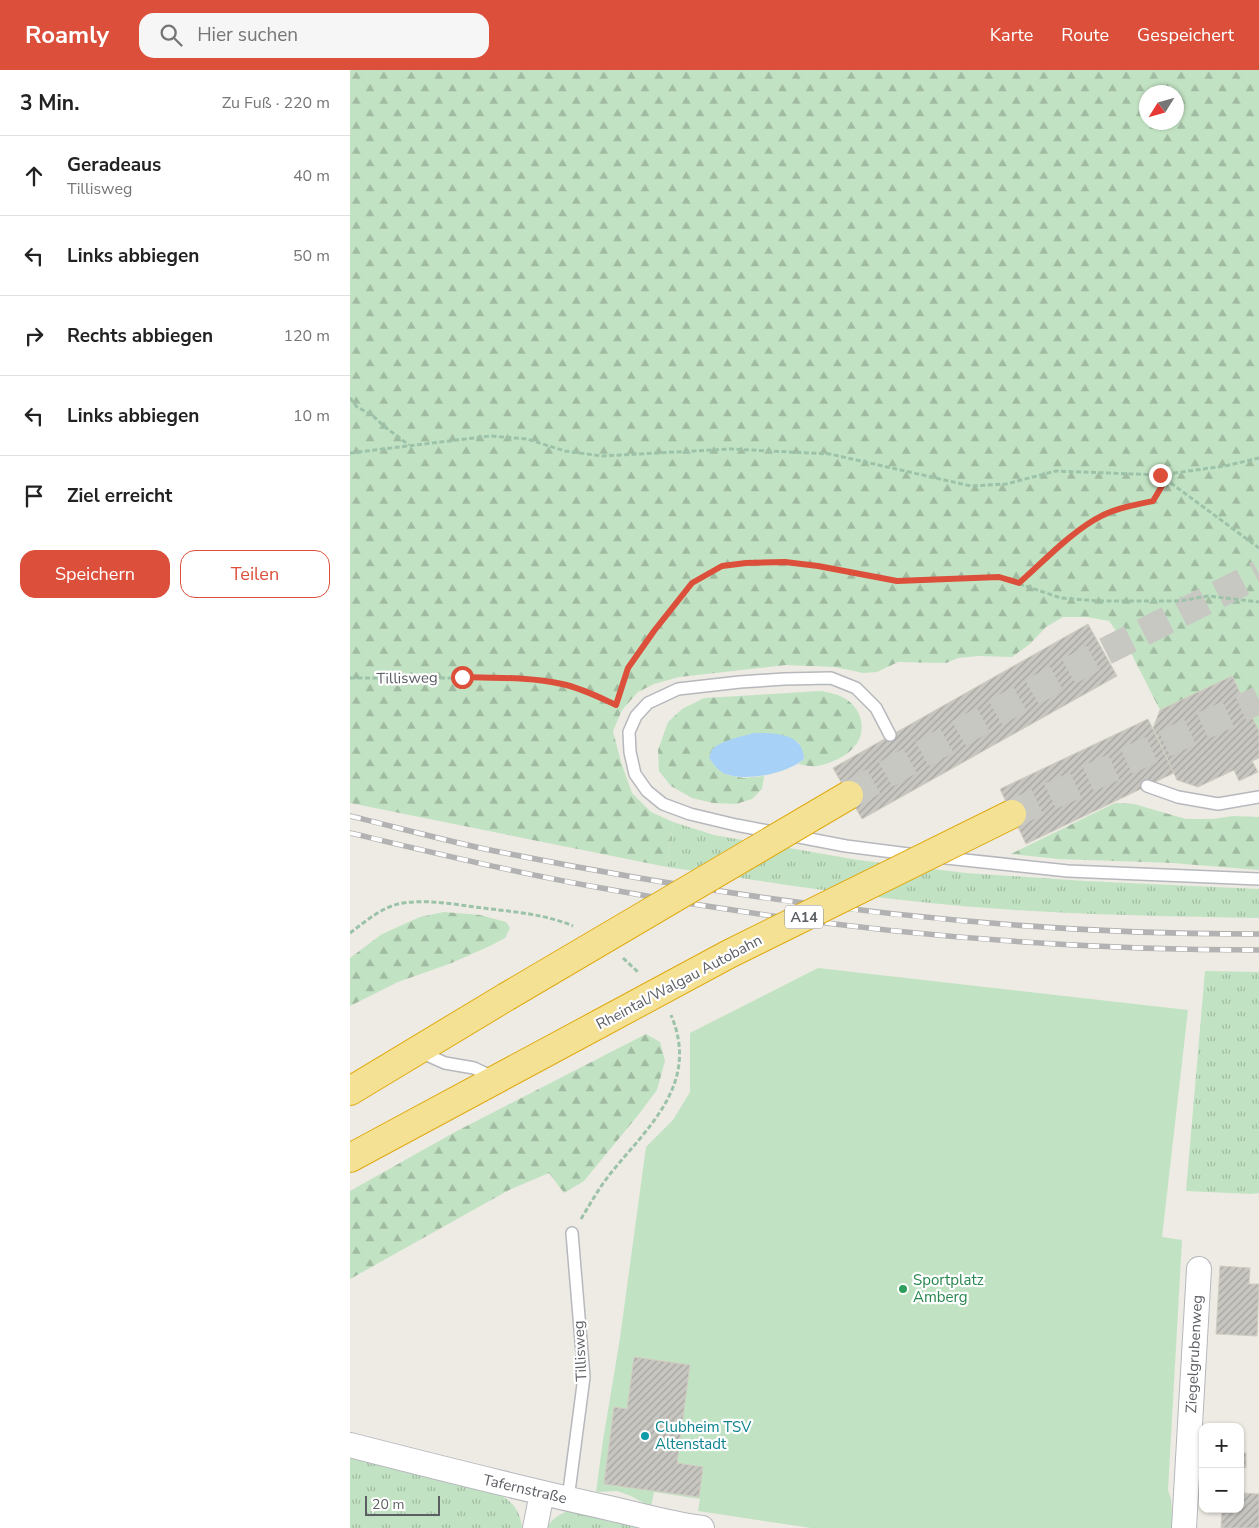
<!DOCTYPE html>
<html lang="de">
<head>
<meta charset="utf-8">
<style>
  :root { --surface:#fff; --page:#f6f6f6; --text:#222; --muted:#767676; --line:#e0e0e0; --accent:#dc503b }
  body { margin:0; font-family:"Nunito Sans",sans-serif; background:var(--page); color:var(--text) }
  .controls { position:absolute; right:15px; bottom:15px; display:grid; overflow:hidden; border-radius:10px; box-shadow:0 1px 4px #0004 }
  .controls button { width:45px; height:45px; display:grid; place-items:center; padding:0; border:0; border-bottom:1px solid var(--line); background:var(--surface); color:var(--text); font:25px sans-serif }
  .compass { position:absolute; left:789px; top:15px; width:45px; height:45px; border-radius:50%; background:var(--surface); box-shadow:0 1px 4px #0004; rotate:233deg }
  .scale { position:absolute; left:15px; bottom:12px; width:75px; box-sizing:border-box; padding-left:5px; border:2px solid #5b5e63; border-top:0; font-size:14px; line-height:18px; white-space:nowrap; color:#5b5e63; -webkit-text-stroke:4px #fff; paint-order:stroke }
  .stop { position:absolute; width:15px; height:15px; margin:-11px; border:4px solid #dc503b; border-radius:50%; background:#fff }
  .stop.end { background:#dc503b; border-color:#fff; box-shadow:0 1px 5px #0008 }
  .list { margin:0; padding:0; list-style:none }
  h2 { display:flex; justify-content:space-between; align-items:center; height:65px; margin:0; padding:0 20px; font-size:21px }
  h2 small { font-size:16px; font-weight:400; color:var(--muted) }
  .list li { display:grid; grid-template-columns:32px 1fr auto; gap:15px; align-items:center; box-sizing:border-box; height:80px; padding:0 20px; border-top:1px solid var(--line) }
  .list b { display:block; font-size:19px; white-space:nowrap }
  .list p { margin:0; font-size:16px; white-space:nowrap; color:var(--muted) }
  .list em { font-size:16px; font-style:normal; color:var(--muted) }
  .actions { display:flex; gap:10px; padding:15px 20px }
  .actions a { flex:1; padding:11px 0; border:1px solid var(--accent); border-radius:15px; text-align:center; font-size:18px; color:var(--accent) }
  .actions .main { background:var(--accent); color:#fff }
  .icon { flex:none; width:28px; height:28px; fill:none; stroke:currentColor; stroke-width:2; stroke-linecap:round; stroke-linejoin:round }
  .map { position:relative; flex:none; width:909px; height:1458px; overflow:hidden }
  header { display:flex; align-items:center; gap:30px; box-sizing:border-box; height:70px; padding:0 25px; background:var(--accent); color:#fff }
  header strong { font-size:24px }
  nav { display:flex; gap:28px; margin-inline-start:auto; font-size:18px }
  .search { width:350px; height:45px; background:var(--page); display:flex; align-items:center; gap:12px; box-sizing:border-box; padding:0 18px; border-radius:15px; color:var(--muted); font-size:19px }
  main { display:flex }
  aside { flex:1; background:var(--surface) }
  .map>svg:first-child { display:block }
  .grass { fill:url(#grass-tufts) }
  .forest { fill:url(#forest-firs); fill-rule:evenodd }
  .garden { fill:#c2e3c3 }
  .water { fill:#a8d1f8 }
  .building { fill:url(#building-hatch); stroke:#d1cdc2 }
  .lines { fill:none; stroke-linecap:round; stroke-linejoin:round }
  .highway-tunnel { stroke:#c8c8c3; stroke-width:28; stroke-dasharray:28 14; stroke-linecap:butt }
  .lane-casing { stroke:#b6b8bd; stroke-width:14 }
  .street-casing { stroke:#b6b8bd; stroke-width:26 }
  .highway-casing { stroke:#dfaa11; stroke-width:30 }
  .path { stroke:#9cc3a9; stroke-width:3; stroke-dasharray:5 2.5; stroke-linecap:butt }
  .lane { stroke:#fff; stroke-width:11 }
  .street { stroke:#fff; stroke-width:24 }
  .highway { stroke:#f5e193; stroke-width:28 }
  .rail-casing { stroke:#b2b2b3; stroke-width:5.5 }
  .rail { stroke:#fff; stroke-width:4; stroke-dasharray:11; stroke-linecap:butt }
  .highway-bridge-casing { stroke:#dfaa11; stroke-width:30; stroke-linecap:butt }
  .highway-bridge { stroke:#f5e193; stroke-width:28 }
  .route { stroke:#dc503b; stroke-width:6 }
  .leisure-dot { fill:#2e9e5b; stroke:#fff; stroke-width:2 }
  .culture-dot { fill:#0f9aa8; stroke:#fff; stroke-width:2 }
  .labels { text-anchor:middle; stroke-width:4.5; stroke-linejoin:round; paint-order:stroke }
  .shield { fill:#fff; stroke:#8c8e92; stroke-width:1 }
  .shield-label { font-size:14px; font-weight:bold; fill:#5b5e63 }
  .street-label { font-size:15px; fill:#5b5e63; stroke:#fff }
  .leisure-label { font-size:15px; fill:#27864d; stroke:#fff; text-anchor:start }
  .culture-label { font-size:15px; fill:#0d838f; stroke:#fff; text-anchor:start }
</style>
</head>
<body>
<header>
<strong>Roamly</strong>
<div class="search"><svg class="icon" aria-label="search" viewBox="0 0 24 24"><circle cx="10" cy="10" r="6"/><path d="M15 15l6 6"/></svg>Hier suchen</div>
<nav><a>Karte</a><a>Route</a><a>Gespeichert</a></nav>
</header>
<main>
<aside>
<h2>3 Min.<small>Zu Fuß · 220 m</small></h2>
<ul class="list">
<li><svg class="icon" aria-label="ahead" viewBox="0 0 24 24"><path d="M12 20V5M6 11l6-6 6 6"/></svg><div><b>Geradeaus</b><p>Tillisweg</p></div><em>40 m</em></li>
<li><svg class="icon" aria-label="left" viewBox="0 0 24 24"><path d="M17 20v-9H6M10 6l-5 5 5 5"/></svg><div><b>Links abbiegen</b></div><em>50 m</em></li>
<li><svg class="icon" aria-label="right" viewBox="0 0 24 24"><path d="M7 20v-9h11M14 6l5 5-5 5"/></svg><div><b>Rechts abbiegen</b></div><em>120 m</em></li>
<li><svg class="icon" aria-label="left" viewBox="0 0 24 24"><path d="M17 20v-9H6M10 6l-5 5 5 5"/></svg><div><b>Links abbiegen</b></div><em>10 m</em></li>
<li><svg class="icon" aria-label="arrive" viewBox="0 0 24 24"><path d="M6 21V4h12l-3 4 3 4H6"/></svg><div><b>Ziel erreicht</b></div></li>
</ul>
<div class="actions"><a class="main">Speichern</a><a>Teilen</a></div>
</aside>
<div class="map">
<svg width="909" height="1458" viewBox="0 0 909 1458">
  <defs>
    <pattern id="grass-tufts" width="24" height="20" patternUnits="userSpaceOnUse" patternTransform="scale(1.25)"><rect width="24" height="20" fill="#c2e3c3"/><path d="M3 7l-1-3M5 7V3M7 7l1-3M15 17l-1-3M17 17v-4M19 17l1-3" fill="none" stroke="#a1bba2"/></pattern>
    <pattern id="forest-firs" width="22" height="20" patternUnits="userSpaceOnUse" patternTransform="scale(1.25)"><rect width="22" height="20" fill="#c2e3c3"/><path d="M5 1l3.5 6h-7zM16 11l3.5 6h-7z" fill="#a1bba2"/></pattern>
    <pattern id="building-hatch" width="6" height="6" patternUnits="userSpaceOnUse" patternTransform="scale(1.25)"><rect width="6" height="6" fill="#c8c6c0"/><path d="M-1 1l2-2M0 6l6-6M5 7l2-2" fill="none" stroke="#a5a4a0"/></pattern>
  </defs>
  <rect width="100%" height="100%" fill="#edebe3"/>
  <path class="grass" d="M 323,752 L 364,765 L 508,790 L 616,803 L 735,811 L 909,819 L 909,848 C 793,846 677,844 561,831 C 479,822 398,809 317,797 Z
    M 855,901 L 909,902 L 909,1123 L 901,1124 L 836,1121 Z
    M 0,1384 L 145,1422 C 161,1430 170,1439 172,1458 L 0,1458 Z
    M 220,1441 L 289,1458 L 196,1458 C 203,1449 209,1443 220,1441 Z"/>
  <path class="forest" d="M 0,0 L 909,0 L 909,661 L 882,606 L 810,640 L 779,579 L 759,551 L 737,547 L 713,547 L 696,557 L 680,574 L 662,587 L 628,586 L 608,588 L 596,593 L 548,592 L 527,602 L 513,603 L 485,597 L 436,595 L 329,607 L 304,614 L 288,622 L 272,640 L 263,661 L 271,692 L 282,723 L 301,742 L 323,752 L 317,797 L 0,733 ZM 796,22 L 826,22 L 826,52 L 796,52 Z
    M 472,621 C 479,623 488,624 494,628 C 512,638 518,661 504,677 C 496,687 479,694 467,696 C 461,697 454,695 448,694 L 454,689 L 449,673 C 423,657 386,663 362,680 L 378,705 L 394,708 L 414,706 L 412,719 L 402,729 L 386,734 L 363,733 L 342,728 L 321,716 L 309,701 L 308,680 L 318,652 L 332,639 L 354,628 Z
    M 765,733 L 784,734 L 836,749 L 863,749 L 883,746 L 909,747 L 909,800 L 822,793 L 708,789 L 661,784 Z
    M 94,842 L 130,845 L 156,852 L 160,858 L 155,868 L 140,876 L 99,894 L 48,912 L 0,936 L 0,888 L 32,864 L 70,847 Z
    M 296,964 L 310,972 L 315,991 L 307,1020 L 289,1044 L 234,1111 L 214,1123 L 199,1103 L 159,1120 L 0,1209 L 0,1121 L 105,1062 Z"/>
  <path class="garden" d="M 468,898 L 838,940 L 812,1167 L 832,1170 L 818,1420 L 821,1429 L 823,1458 L 461,1458 L 348,1441 L 350,1429 L 304,1422 L 301,1437 L 281,1426 L 267,1421 L 246,1422 L 253,1370 L 270,1268 L 296,1077 L 323,1050 L 340,1022 L 340,963 Z"/>
  <path class="water" d="M 404,663 C 424,663 454,663 454,689 C 438,703 400,711 379,705 C 370,703 365,696 359,688 C 360,686 360,683 362,680 C 369,671 393,666 404,663 Z"/>
  <path class="building" d="M 738,554 L 767,606 L 512,749 L 483,698 Z
    M 882,606 L 909,661 L 909,688 L 902,691 L 908,702 L 889,711 L 884,700 L 848,717 L 827,710 L 803,658 L 810,640 Z
    M 798,649 L 824,703 L 676,774 L 650,719 Z
    M 870,1196 L 900,1198 L 899,1214 L 909,1214 L 907,1266 L 866,1264 Z
    M 284,1287 L 340,1295 L 327,1393 L 353,1397 L 349,1427 L 254,1414 L 264,1337 L 277,1339 Z
    M 890,1383 L 896,1383 L 896,1398 L 893,1397 L 892,1412 L 890,1412 Z
    M 890,1412 L 892,1412 L 892,1423 L 909,1424 L 909,1458 L 871,1458 L 872,1439 L 890,1439 Z"/>
  <g class="lines">
    <path class="highway-tunnel" d="M 499,725 L 754,582 L 909,504
      M 662,744 L 909,630"/>
    <g class="lane-casing">
      <path id="lane" d="M 540,665 L 526,638 L 506,618 L 481,608 L 434,609 L 390,612 L 328,619 L 298,633 L 286,646 L 279,662 L 280,682 L 285,704 L 297,721 L 313,734 L 340,744 L 386,755 L 496,776 L 566,785
        M 797,716 L 828,727 L 868,734 L 909,727
        M 587,787 L 718,801 L 909,809
        M 68,981 L 95,993 L 124,998 L 145,1008
        M 218,1429 L 234,1307 L 222,1163"/>
    </g>
    <g class="street-casing">
      <path id="street" d="M 0,1375 C 86,1397 172,1419 259,1438 C 290,1445 320,1454 352,1458
        M 185,1458 L 192,1423
        M 834,1458 L 849,1199"/>
    </g>
    <g class="highway-casing">
      <path id="highway" d="M 0,1021 L 156,927
        M 0,1088 L 249,954"/>
    </g>
    <path class="path" d="M 0,328 L 7,337 L 22,345 L 35,357 L 59,375
      M 0,383 L 140,366 L 177,369 L 215,381 L 252,386 L 381,379 L 480,384 L 621,416 L 656,414 L 706,401 L 810,405 L 909,478
      M 669,513 C 693,491 717,467 744,450 C 761,439 783,435 803,431 L 812,416 L 810,405 L 875,396 L 909,388
      M 0,608 L 165,608 L 213,614 L 245,625 L 266,635
      M 266,635 L 278,597 L 304,561 L 342,513 L 372,496 L 396,493 L 435,492 L 468,496 L 547,511 L 649,507 L 711,528 L 748,531 L 830,531 L 858,526 L 909,532
      M 0,863 C 16,851 33,836 53,833 C 80,829 107,835 133,838 C 164,842 195,844 223,856
      M 273,888 L 288,902
      M 231,1149 C 240,1134 249,1118 260,1104 C 299,1056 350,1013 321,945"/>
    <use href="#lane" class="lane"/>
    <use href="#street" class="street"/>
    <use href="#highway" class="highway"/>
    <g class="rail-casing">
      <path id="rail" d="M 0,746 C 45,757 90,769 135,779 C 389,831 649,865 909,864
        M 0,763 C 85,783 171,804 257,819 C 472,859 691,880 909,880"/>
    </g>
    <use href="#rail" class="rail"/>
    <g class="highway-bridge-casing">
      <path id="highway-bridge" d="M 156,927 L 499,725
        M 249,954 L 379,884 L 662,744"/>
    </g>
    <use href="#highway-bridge" class="highway-bridge"/>
  </g>
  <g class="lines">
    <path class="route" d="M 112,607 C 146,608 180,607 212,614 C 231,618 249,627 266,635 L 278,598 L 304,561 L 342,513 L 372,496 L 396,493 L 435,492 L 468,496 L 547,511 L 649,507 L 669,513 C 693,492 716,467 744,450 C 761,439 783,435 803,431 L 812,416 L 810,405"/>
  </g>
  <circle class="leisure-dot" cx="553" cy="1219" r="5"/>
  <circle class="culture-dot" cx="295" cy="1366" r="5"/>
  <g class="labels">
    <rect class="shield" x="435" y="835.5" width="38" height="23" rx="4"/>
    <g class="shield-label">
      <text x="454" y="852">A14</text>
    </g>
    <g class="street-label">
      <text transform="translate(57 608) rotate(-1)" y="5">Tillisweg</text>
      <text transform="translate(329 912) rotate(-28)" y="5">Rheintal/Walgau Autobahn</text>
      <text transform="translate(230 1281) rotate(-93)" y="5">Tillisweg</text>
      <text transform="translate(844 1284) rotate(-87)" y="5">Ziegelgrubenweg</text>
      <text transform="translate(175 1419) rotate(13)" y="5">Tafernstraße</text>
    </g>
    <g class="leisure-label">
      <text x="563" y="1215">Sportplatz<tspan x="563" dy="17">Amberg</tspan></text>
    </g>
    <g class="culture-label">
      <text x="305" y="1362">Clubheim TSV<tspan x="305" dy="17">Altenstadt</tspan></text>
    </g>
  </g>
</svg>
<div class="controls">
<button>+</button>
<button>−</button>
</div>
<svg class="compass" viewBox="-18 -18 36 36"><path d="M0-13l5 13h-10z" fill="#e53935"/><path d="M0 13l5-13h-10z" fill="#767676"/></svg>
<div class="scale">20 m</div>
<div class="stop" style="left:112px;top:607px"></div>
<div class="stop end" style="left:810px;top:405px"></div>
</div>
</main>
</body>
</html>
